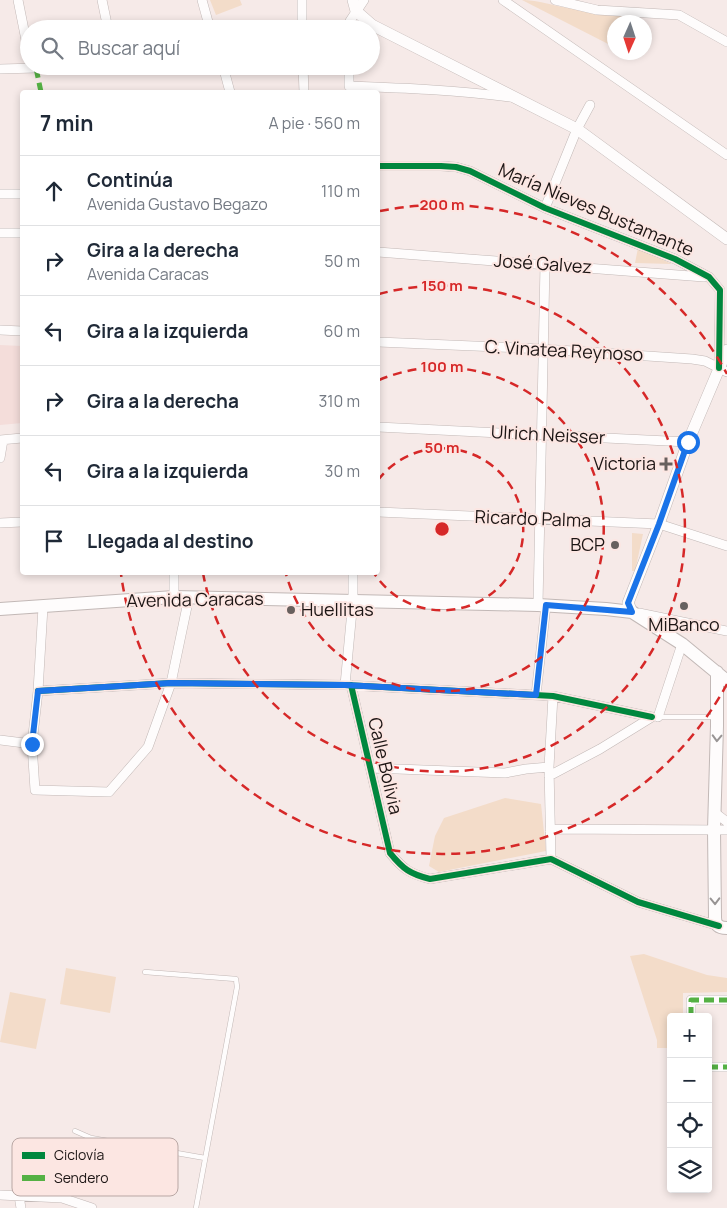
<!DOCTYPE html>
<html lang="es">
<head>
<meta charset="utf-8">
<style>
  :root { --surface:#fff; --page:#f2f2f3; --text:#1f2937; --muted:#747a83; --line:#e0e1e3 }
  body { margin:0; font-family:Manrope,sans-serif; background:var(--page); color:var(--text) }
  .controls { position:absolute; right:15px; bottom:15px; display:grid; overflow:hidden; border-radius:5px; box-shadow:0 2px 8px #0003 }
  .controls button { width:45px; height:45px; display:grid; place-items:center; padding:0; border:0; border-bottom:1px solid var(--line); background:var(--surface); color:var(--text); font:25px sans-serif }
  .compass { position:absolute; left:607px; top:15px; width:45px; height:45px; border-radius:50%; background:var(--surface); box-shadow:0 2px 8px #0003; rotate:183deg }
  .stop { position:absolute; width:15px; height:15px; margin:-11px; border:4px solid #1a73e8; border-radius:50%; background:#fff }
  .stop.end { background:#1a73e8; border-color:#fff; box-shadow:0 1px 5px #0008 }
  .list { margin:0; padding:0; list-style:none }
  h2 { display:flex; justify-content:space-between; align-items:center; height:65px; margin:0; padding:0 20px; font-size:21px }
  h2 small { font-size:16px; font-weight:400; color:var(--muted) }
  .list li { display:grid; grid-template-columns:32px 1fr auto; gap:15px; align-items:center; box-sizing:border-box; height:70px; padding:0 20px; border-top:1px solid var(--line) }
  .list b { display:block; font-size:19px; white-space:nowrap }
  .list p { margin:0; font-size:16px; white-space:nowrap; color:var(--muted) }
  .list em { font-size:16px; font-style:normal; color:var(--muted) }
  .icon { flex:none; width:28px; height:28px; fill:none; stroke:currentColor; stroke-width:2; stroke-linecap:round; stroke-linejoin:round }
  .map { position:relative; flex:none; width:727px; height:1208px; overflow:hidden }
  .search { position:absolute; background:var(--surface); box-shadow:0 2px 8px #0003; left:20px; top:20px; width:360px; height:55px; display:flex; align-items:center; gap:12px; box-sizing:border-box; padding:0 18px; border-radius:28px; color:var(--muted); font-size:19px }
  .panel { position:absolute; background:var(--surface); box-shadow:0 2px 8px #0003; left:20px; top:90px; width:360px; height:485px; border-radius:5px }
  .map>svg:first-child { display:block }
  .built { fill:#f4ddda }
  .green { fill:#f3dcc9 }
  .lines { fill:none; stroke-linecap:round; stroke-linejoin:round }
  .service-casing { stroke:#c2b8b6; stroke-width:5.5 }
  .minor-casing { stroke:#c2b8b6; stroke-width:10 }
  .tertiary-casing { stroke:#c2b8b6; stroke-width:12 }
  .secondary-casing { stroke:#c2b8b6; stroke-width:14 }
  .service { stroke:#fefcfc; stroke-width:4.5 }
  .minor { stroke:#fefcfc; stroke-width:9 }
  .tertiary { stroke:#fefcfc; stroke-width:11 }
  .secondary { stroke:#fefcfc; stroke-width:12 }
  .quiet { stroke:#55b144; stroke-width:5; stroke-dasharray:10 5; stroke-linecap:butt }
  .cycleway-casing { stroke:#fce6e2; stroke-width:9 }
  .cycleway { stroke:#00873e; stroke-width:6 }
  .oneway { stroke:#989494 }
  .route { stroke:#1a73e8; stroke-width:6 }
  .ring { fill:none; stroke:#d62828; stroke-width:2.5; stroke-dasharray:9 6 }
  .poi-dot { fill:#68605e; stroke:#fce6e2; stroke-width:2 }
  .labels { text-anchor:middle; stroke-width:4; stroke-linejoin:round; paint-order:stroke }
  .street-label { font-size:18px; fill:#1c1514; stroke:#fce6e2 }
  .poi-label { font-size:18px; fill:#1c1514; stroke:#fce6e2; text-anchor:end }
  .key { fill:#fce6e2; stroke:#b9a7a4; stroke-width:1 }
  .key-label { font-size:14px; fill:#1c1514 }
  .centre { fill:#d62828; stroke:#fce6e2; stroke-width:2.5 }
  .ring-label { font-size:15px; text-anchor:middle; font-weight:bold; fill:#d62828; stroke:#fce6e2; stroke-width:4; stroke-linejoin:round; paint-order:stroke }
</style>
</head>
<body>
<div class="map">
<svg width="727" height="1208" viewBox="0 0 727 1208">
  <rect width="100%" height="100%" fill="#f6eae8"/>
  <path class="built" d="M 0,345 L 22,346 L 22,423 L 0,425 Z"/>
  <path class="green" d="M 210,0 L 240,0 L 242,5 L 216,15 Z
    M 522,0 C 539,0 553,6 569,8 C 590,11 611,12 633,13 L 627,22 L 614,22 L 614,47 Z
    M 638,248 L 672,264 L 635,263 Z
    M 632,533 L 643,534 L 635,571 L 632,571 Z
    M 505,798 L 541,804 L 546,851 L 439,872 L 429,866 L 435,836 L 444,818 Z
    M 644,954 L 707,975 L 727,978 L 727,992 L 683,993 L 683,1017 L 671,1017 L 671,1048 L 657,1048 L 657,1040 L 630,956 Z
    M 66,968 L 116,977 L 110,1013 L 60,1004 Z
    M 10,992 L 46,999 L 36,1049 L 0,1042 Z"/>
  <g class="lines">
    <g class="service-casing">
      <path id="service" d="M 658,717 L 715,717
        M 145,972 L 236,979 L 237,987 L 196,1208
        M 75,1131 L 91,1138 L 205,1158"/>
    </g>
    <g class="minor-casing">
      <path id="minor" d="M 18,0 L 29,55
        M 102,0 L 108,29
        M 202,0 L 210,29
        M 302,0 L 302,29
        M 503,0 L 727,155
        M 555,0 L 597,10 L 679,15 L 727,42
        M 350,29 L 350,21 L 364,0
        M 223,66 L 230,92
        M 303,66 L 304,92
        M 349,66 L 349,86 C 403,88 456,90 510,97
        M 0,69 L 109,66
        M 378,166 L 441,166 L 456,167 L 470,171 L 545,208 L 675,259 L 709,277 L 720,290 L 719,365
        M 0,194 L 22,194
        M 545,208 L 577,129 L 590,105
        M 0,233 L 22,233
        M 378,252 L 704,277
        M 0,330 L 22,331
        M 378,342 L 543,349 L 692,359 L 705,361 L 727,372
        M 378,427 L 688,442
        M 0,440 L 22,438
        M 0,458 L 3,440
        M 378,512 L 659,524 L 727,546
        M 0,523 L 22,522
        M 174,572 L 174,597
        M 538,605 L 545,264
        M 43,607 L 38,691 L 32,744 L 35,790 L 109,792 L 148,747 L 171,683 L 189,597
        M 639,613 L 727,631
        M 345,685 L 353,600 L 353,572
        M 351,685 L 390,853 C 403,869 410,874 430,879 L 551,859 L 638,902 L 719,926
        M 38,691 L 171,683 L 345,685 L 553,696 L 652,717
        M 536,695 L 546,605
        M 658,717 L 682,644
        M 0,740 L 32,744
        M 370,768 L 505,773 L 526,769 L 549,767
        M 549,776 L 600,749 L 652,717
        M 714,812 L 727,822
        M 550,829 L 727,830
        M 551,859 L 549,767 L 553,696
        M 691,1017 L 691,1000 L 727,1000
        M 708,1067 L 727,1067
        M 0,1195 L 62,1198 L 92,1208
        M 19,1196 L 21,1208"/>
    </g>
    <g class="tertiary-casing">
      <path id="tertiary" d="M 353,0 L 356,11 L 372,25 L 577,129 L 727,239
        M 632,612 L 628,603 L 659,524 L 688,442 L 727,350"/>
    </g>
    <g class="secondary-casing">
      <path id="secondary" d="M 0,609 L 174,597 L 538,605 L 606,609 L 632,612 L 682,644 L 727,681
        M 717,672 L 717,726 L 714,830 L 715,917 C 715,925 719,928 727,928"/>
    </g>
    <use href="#service" class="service"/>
    <use href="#minor" class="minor"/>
    <use href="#tertiary" class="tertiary"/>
    <use href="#secondary" class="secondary"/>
    <path class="quiet" d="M 36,68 L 41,92
      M 691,1017 L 691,1000 L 727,1000
      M 708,1067 L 727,1067"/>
    <g class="cycleway-casing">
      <path id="cycleway" d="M 378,166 L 441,166 L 456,167 L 470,171 L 545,208 L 675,259 L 709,277 L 720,290 L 719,368
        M 351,685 L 390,853 C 403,869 410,874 430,879 L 551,859 L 638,902 L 719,926
        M 38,691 L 171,683 L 345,685 L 553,696 L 652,717"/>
    </g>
    <use href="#cycleway" class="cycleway"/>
  </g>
  <defs><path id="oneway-chevron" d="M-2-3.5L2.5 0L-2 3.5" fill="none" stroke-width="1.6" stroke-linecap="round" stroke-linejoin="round" transform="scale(1.25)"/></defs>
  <g class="oneway">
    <use href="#oneway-chevron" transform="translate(717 738) rotate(92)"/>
    <use href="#oneway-chevron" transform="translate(715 901) rotate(89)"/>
  </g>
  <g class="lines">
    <path class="route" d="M 32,744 L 38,691 L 171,683 L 345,685 L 536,695 L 546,605 L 632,612 L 628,603 L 659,524 L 688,442"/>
  </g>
  <g class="ring">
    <path d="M378 480A81 81 0 1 1 374 573"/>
    <path d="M379 380A162 162 0 1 1 286 574"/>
    <path d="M379 294A243 243 0 1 1 203 573"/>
    <path d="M727 684A324 324 0 0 1 121 574M380 211A324 324 0 0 1 727 374"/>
  </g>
  <g class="poi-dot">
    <path d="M663.5 456.5h5v5h5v5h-5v5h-5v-5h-5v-5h5z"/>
    <circle cx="615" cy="545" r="5"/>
    <circle cx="684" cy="606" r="5"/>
    <circle cx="291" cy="610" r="5"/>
  </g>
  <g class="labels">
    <g class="street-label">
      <text transform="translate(596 210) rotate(23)" y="6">María Nieves Bustamante</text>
      <text transform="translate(543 264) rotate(4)" y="6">José Galvez</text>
      <text transform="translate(564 351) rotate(3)" y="6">C. Vinatea Reynoso</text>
      <text transform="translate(548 435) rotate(3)" y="6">Ulrich Neisser</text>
      <text transform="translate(533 519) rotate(2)" y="6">Ricardo Palma</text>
      <text transform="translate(195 600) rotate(-1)" y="6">Avenida Caracas</text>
      <text transform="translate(385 766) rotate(77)" y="6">Calle Bolivia</text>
    </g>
    <g class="poi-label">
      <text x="656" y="470">Victoria</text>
      <text x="605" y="551">BCP</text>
      <text x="301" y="616" text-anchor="start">Huellitas</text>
      <text x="684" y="631" text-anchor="middle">MiBanco</text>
    </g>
  </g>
  <rect x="12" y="1138" width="166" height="58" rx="8" class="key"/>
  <rect x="22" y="1152" width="23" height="7" fill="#00873e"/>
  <rect x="22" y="1175" width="23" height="6" fill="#55b144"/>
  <g class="key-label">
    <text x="54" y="1160">Ciclovía</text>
    <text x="54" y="1183">Sendero</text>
  </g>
  <circle cx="442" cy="529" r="8" class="centre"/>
  <g class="ring-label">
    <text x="442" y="210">200 m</text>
    <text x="442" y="291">150 m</text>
    <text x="442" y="372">100 m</text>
    <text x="442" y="453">50 m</text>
  </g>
</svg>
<div class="controls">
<button>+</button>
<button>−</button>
<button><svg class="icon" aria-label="locate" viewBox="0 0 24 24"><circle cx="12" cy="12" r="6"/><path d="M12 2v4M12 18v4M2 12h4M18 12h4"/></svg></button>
<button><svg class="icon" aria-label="layers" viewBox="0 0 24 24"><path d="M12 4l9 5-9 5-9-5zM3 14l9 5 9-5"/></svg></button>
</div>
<svg class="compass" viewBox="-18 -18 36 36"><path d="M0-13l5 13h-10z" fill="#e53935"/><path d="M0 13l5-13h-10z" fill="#747a83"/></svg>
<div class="stop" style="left:688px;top:442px"></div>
<div class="stop end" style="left:32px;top:744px"></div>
<div class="search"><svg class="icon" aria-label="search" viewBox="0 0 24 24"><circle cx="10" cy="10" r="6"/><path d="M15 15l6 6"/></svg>Buscar aquí</div>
<section class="panel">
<h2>7 min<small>A pie · 560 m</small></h2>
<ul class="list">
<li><svg class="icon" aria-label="ahead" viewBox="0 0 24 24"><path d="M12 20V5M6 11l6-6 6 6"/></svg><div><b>Continúa</b><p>Avenida Gustavo Begazo</p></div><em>110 m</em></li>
<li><svg class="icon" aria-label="right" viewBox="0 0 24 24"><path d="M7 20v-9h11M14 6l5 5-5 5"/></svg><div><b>Gira a la derecha</b><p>Avenida Caracas</p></div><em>50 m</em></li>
<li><svg class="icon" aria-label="left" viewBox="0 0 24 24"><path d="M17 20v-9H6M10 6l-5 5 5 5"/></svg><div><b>Gira a la izquierda</b></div><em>60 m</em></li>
<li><svg class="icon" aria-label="right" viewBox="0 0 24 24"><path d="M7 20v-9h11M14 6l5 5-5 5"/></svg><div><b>Gira a la derecha</b></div><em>310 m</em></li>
<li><svg class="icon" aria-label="left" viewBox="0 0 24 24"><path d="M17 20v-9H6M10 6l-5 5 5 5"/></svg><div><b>Gira a la izquierda</b></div><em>30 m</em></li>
<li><svg class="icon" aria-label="arrive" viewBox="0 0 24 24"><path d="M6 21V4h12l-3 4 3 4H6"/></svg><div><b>Llegada al destino</b></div></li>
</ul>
</section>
</div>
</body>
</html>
